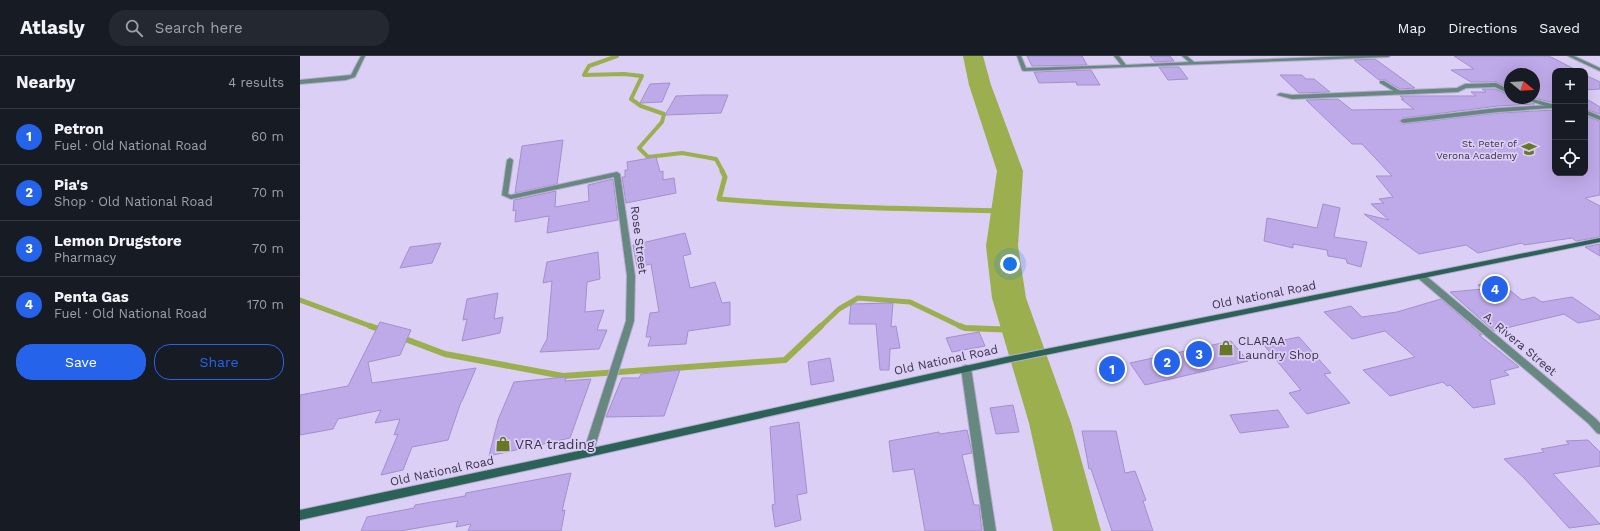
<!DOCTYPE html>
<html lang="en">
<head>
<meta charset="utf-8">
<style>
  :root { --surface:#171b24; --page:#242831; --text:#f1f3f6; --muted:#9ea1a6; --line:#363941; --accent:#2563eb }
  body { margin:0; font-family:"Work Sans",sans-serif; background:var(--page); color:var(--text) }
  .controls { position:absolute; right:12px; top:12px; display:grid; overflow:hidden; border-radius:8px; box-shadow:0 4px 16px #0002 }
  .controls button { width:36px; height:36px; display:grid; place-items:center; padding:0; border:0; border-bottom:1px solid var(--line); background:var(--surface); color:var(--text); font:20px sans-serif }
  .compass { position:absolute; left:1204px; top:12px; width:36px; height:36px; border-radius:50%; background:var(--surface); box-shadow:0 4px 16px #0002; rotate:108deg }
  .you { position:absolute; left:710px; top:208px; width:14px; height:14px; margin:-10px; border:3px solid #fff; border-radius:50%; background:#1a73e8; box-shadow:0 0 0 6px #1a73e833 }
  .badge { display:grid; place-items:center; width:26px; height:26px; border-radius:50%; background:var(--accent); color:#fff; font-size:13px; font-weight:700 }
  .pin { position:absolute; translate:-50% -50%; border:2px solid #fff; box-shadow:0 1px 4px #0006 }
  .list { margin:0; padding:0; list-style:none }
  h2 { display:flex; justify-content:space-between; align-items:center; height:52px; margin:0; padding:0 16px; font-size:17px }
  h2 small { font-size:13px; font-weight:400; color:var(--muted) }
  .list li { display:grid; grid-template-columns:26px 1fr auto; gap:12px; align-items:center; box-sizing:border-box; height:56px; padding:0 16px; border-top:1px solid var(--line) }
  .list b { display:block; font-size:15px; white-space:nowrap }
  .list p { margin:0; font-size:13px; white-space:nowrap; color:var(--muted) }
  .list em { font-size:13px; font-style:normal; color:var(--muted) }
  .actions { display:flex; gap:8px; padding:12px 16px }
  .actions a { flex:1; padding:9px 0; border:1px solid var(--accent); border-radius:16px; text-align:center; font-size:14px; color:var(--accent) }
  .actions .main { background:var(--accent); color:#fff }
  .icon { flex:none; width:22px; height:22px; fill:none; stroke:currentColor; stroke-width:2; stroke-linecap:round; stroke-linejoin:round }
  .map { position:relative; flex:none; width:1300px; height:475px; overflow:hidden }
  header { display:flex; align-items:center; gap:24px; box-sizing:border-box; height:56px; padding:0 20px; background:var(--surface); border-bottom:1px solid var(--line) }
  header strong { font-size:19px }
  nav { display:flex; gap:22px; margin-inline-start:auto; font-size:14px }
  .search { width:280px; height:36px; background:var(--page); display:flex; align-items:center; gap:10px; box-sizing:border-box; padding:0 14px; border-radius:16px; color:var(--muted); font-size:15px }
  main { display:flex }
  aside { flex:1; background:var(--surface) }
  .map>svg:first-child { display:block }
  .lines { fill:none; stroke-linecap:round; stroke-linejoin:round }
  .stream-far2 { stroke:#9baf4f; stroke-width:4 }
  .stream-far1 { stroke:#9baf4f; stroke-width:5 }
  .stream { stroke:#9baf4f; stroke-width:6 }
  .river { fill:#9baf4f; fill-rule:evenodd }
  .building { fill:#bfaae9; stroke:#a38fcb }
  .lane-casing { stroke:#b7accf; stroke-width:2 }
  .street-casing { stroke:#b7accf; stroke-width:2 }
  .secondary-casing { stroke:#b7accf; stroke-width:2 }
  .lane { fill:#668880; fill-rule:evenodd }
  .street { fill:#668880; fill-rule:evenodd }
  .secondary { fill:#2b6258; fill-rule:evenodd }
  .labels { text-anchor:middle; stroke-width:3.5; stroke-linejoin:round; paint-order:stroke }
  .far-poi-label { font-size:10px; fill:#39314a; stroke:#dbcff5; text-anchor:end }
  .street-label { font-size:12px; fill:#39314a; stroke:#dbcff5 }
  .poi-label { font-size:12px; fill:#39314a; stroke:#dbcff5; text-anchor:start }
  .near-poi-label { font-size:14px; fill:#39314a; stroke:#dbcff5; text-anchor:start }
</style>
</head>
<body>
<header>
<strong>Atlasly</strong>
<div class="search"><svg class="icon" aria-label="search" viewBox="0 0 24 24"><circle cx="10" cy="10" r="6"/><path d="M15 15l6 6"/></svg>Search here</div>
<nav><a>Map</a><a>Directions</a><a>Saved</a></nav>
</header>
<main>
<aside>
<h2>Nearby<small>4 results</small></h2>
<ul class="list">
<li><span class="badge">1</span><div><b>Petron</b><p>Fuel · Old National Road</p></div><em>60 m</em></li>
<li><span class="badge">2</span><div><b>Pia's</b><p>Shop · Old National Road</p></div><em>70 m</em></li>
<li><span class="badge">3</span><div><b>Lemon Drugstore</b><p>Pharmacy</p></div><em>70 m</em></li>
<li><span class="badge">4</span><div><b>Penta Gas</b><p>Fuel · Old National Road</p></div><em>170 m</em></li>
</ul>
<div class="actions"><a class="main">Save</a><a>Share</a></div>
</aside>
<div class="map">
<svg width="1300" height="475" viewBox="0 0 1300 475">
  <rect width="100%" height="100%" fill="#dbcff5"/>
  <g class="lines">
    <path class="stream-far2" d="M 317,0 L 289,10 L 284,19 L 324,18 L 342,20 L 331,43 L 341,50 L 364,58 L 362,66 L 339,92 L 348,101 L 382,97 L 416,103 L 423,116"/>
    <path class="stream-far1" d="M 422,115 L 425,121 L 419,143 C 514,151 609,153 705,155
      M 0,244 L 73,271
      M 520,271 L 539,253 L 558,242 L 610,246 L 662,271"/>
    <path class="stream" d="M 70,270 L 82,274
      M 660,270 L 665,272 L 720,274
      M 100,281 L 145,298 L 263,320 L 485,304 L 521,270"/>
    <path class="river" d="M 663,0 L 683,0 L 691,29 L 723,115 L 718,190 L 726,242 L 771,367 L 801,475 L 753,475 L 729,367 L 692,242 L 686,190 L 697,115 L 669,29 Z"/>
  </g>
  <path class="building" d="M 727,0 L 782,0 L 787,9 L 732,10 Z
    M 850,0 L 870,0 L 874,5 L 855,6 Z
    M 1154,0 L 1249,0 L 1278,15 L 1255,15 L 1255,47 L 1234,42 L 1234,18 L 1210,18 L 1210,32 L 1196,26 L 1171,26 L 1151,14 L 1174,13 Z
    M 1075,3 L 1115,32 L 1100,33 L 1085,24 L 1079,24 L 1054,4 Z
    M 859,11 L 879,11 L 888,23 L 868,24 Z
    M 791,14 L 800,29 L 777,29 L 776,26 L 739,27 L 734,16 Z
    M 980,19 L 1002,19 L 1006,23 L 1014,23 L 1030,36 L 999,37 Z
    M 1285,19 L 1300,26 L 1300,33 L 1285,34 Z
    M 370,27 L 362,46 L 340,47 L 350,28 Z
    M 1182,33 L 1195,33 L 1210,39 L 1210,42 L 1219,42 L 1235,48 L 1198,50 L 1103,62 L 1099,65 L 1103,68 L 1198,57 L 1255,54 L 1255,117 L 1285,117 L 1285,60 L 1300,65 L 1300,139 L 1285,142 L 1300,150 L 1300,181 L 1276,185 L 1272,182 L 1224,189 L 1222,187 L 1178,197 L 1166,189 L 1119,198 L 1064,158 L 1089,164 L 1071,148 L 1084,147 L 1079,143 L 1093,141 L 1076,120 L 1092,120 L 1062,88 L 1052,88 L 1006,44 L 1038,43 L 1052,54 L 1114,53 L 1101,43 L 1104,43 L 1100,40 L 1176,40 L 1171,36 L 1186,36 Z
    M 401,39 L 428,39 L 421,57 L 365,59 L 376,40 Z
    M 1285,42 L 1300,51 L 1300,58 L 1285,53 Z
    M 263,84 L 257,128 L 215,137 L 222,90 Z
    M 356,101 L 360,116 L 363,115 L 363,124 L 374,122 L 376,137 L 326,147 L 322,121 L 325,121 L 325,114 L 328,114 L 327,106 Z
    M 313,123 L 318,164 L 247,177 L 249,160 L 215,166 L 216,154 L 213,155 L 214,144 L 256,135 L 255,151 L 289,145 L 288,129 Z
    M 1023,148 L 1040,152 L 1034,181 L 1067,186 L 1061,211 L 1047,207 L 1046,203 L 1028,200 L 1027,194 L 993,188 L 993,192 L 964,185 L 967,162 L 1017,172 Z
    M 385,177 L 391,198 L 383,200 L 390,232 L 415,226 L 422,247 L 430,246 L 430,269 L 388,275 L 386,288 L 348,290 L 351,281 L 346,281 L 350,257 L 359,256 L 351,208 L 337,211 L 333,189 Z
    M 141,187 L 132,207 L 100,212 L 110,191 Z
    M 1300,188 L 1300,200 L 1285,191 Z
    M 298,196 L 300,223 L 287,226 L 285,256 L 304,254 L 297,274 L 307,274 L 299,293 L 240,296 L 247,283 L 252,225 L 243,227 L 247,206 Z
    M 1198,225 L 1222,244 L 1234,241 L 1242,246 L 1272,241 L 1300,260 L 1300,263 L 1278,267 L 1264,258 L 1194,275 L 1150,236 L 1183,233 L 1178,229 Z
    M 198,237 L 194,263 L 203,261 L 200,277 L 162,285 L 167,263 L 163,264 L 167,243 Z
    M 1141,243 L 1182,279 L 1179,279 L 1219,311 L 1204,315 L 1209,319 L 1190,324 L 1195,348 L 1173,352 L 1150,329 L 1147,330 L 1143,326 L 1090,340 L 1063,314 L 1115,301 L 1085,275 L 1052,283 L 1024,256 L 1051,250 L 1062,261 L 1097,256 Z
    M 593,247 L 591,271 L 596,270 L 600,292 L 590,293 L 589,314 L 580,314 L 576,268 L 549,268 L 551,248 Z
    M 80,266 L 111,274 L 100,299 L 68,306 L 72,327 L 176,312 L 162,345 L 161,346 L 148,384 L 112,391 L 103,414 L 81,419 L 98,378 L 94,379 L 100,363 L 75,367 L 81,354 L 38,363 L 33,373 L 0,379 L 0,339 L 48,330 Z
    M 679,276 L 685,290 L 652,296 L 646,282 Z
    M 999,281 L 1031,317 L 1024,318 L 1050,347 L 1007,358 L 989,337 L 1001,334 L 963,288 Z
    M 931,285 L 948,305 L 845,329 L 830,307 Z
    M 530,302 L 534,325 L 511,329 L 508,306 Z
    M 380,314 L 364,360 L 306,361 L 322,322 L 339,322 L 341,318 Z
    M 266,321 L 265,325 L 291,323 L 270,382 L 189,400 L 198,364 L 214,326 Z
    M 713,349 L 719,376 L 696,378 L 690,352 Z
    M 978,354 L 989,371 L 940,377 L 930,359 Z
    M 499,366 L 507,437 L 497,439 L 501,464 L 475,471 L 472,449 L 475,448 L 470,371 Z
    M 667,374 L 672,397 L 662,399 L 674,449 L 679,449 L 682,475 L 625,475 L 614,413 L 593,416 L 589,385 L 639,376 L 640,378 Z
    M 782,375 L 816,375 L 825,417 L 835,415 L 846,444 L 843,445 L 853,475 L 812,475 L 791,413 L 789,413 Z
    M 1288,384 L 1300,396 L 1300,410 L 1253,418 L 1300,468 L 1269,472 L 1225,423 L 1204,403 L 1244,396 L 1241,393 L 1269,388 L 1266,385 Z
    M 271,417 L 262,455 L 265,454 L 261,475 L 168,475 L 171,468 L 156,471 L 158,465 L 100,475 L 61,475 L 67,461 L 114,452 L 115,449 L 165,440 L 166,437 Z"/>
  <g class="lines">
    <g class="lane-casing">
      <path id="lane" d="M 1080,25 L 1084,25 L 1102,36 L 1097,37 L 1080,27 Z
        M 1250,49 L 1253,51 L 1252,52 L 1198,56 L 1103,67 L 1100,65 L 1103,63 L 1198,52 Z"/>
    </g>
    <g class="street-casing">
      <path id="street" d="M 61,0 L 65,0 L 55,21 L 46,24 L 0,28 L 0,24 L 51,19 Z
        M 717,0 L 721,0 L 726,12 L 821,9 L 814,0 L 819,0 L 826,9 L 889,6 L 882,0 L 887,0 L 894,6 L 1051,0 L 1090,0 L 1088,1 L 724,15 L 722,14 Z
        M 1268,0 L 1274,0 L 1300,12 L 1300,15 Z
        M 1196,27 L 1210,34 L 1210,38 L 1195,31 L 1166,32 L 1158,36 L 992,43 L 977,39 L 980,37 L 992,39 L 1157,32 L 1165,28 Z
        M 1220,42 L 1229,42 L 1255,49 L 1255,53 Z
        M 1285,54 L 1300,60 L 1300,64 L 1285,58 Z
        M 210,102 L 213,104 L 208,138 L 211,139 L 317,116 L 320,118 L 335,220 L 334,265 L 293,397 L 292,400 L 288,401 L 284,400 L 283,397 L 326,265 L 327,220 L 314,121 L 211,143 L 202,139 L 207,104 Z
        M 1119,219 L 1125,219 L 1295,362 L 1300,367 L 1300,378 L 1297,377 L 1289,368 L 1119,223 L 1118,221 Z
        M 666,309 L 669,310 L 671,312 L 696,475 L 684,475 L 661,312 L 663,310 Z"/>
    </g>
    <g class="secondary-casing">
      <path id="secondary" d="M 1300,182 L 1300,186 L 706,307 L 288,401 L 0,464 L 0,454 L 288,393 L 706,301 Z"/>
    </g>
    <use href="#lane" class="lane"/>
    <use href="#street" class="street"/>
    <use href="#secondary" class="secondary"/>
  </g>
  <defs>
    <g id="school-bare" transform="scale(1.2)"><path d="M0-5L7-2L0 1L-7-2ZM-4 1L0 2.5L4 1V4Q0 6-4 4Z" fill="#677725" stroke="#dbcff5" stroke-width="2.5" paint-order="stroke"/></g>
    <g id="shop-bare" transform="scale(1.2)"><path d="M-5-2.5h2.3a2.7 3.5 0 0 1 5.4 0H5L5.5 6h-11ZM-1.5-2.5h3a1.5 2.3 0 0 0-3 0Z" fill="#677725" stroke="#dbcff5" stroke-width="2.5" paint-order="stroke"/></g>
  </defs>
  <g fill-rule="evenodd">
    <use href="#school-bare" x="1229" y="93"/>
    <use href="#shop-bare" x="926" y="292"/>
    <use href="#shop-bare" x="203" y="388"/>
  </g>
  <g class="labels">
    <g class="far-poi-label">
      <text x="1217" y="91">St. Peter of<tspan x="1217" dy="12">Verona Academy</tspan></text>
    </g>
    <g class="street-label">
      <text transform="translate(339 184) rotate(83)" y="4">Rose Street</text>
      <text transform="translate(964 239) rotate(-11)" y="4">Old National Road</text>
      <text transform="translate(1220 288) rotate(40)" y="4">A. Rivera Street</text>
      <text transform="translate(646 304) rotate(-12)" y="4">Old National Road</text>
      <text transform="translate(142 415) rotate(-12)" y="4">Old National Road</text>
    </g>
    <g class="poi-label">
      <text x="938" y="289">CLARAA<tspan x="938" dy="14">Laundry Shop</tspan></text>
    </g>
    <g class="near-poi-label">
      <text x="215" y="393">VRA trading</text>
    </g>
  </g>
</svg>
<div class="controls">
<button>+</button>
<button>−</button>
<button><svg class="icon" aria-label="locate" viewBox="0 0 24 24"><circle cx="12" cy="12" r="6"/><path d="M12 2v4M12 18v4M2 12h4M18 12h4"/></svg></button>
</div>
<svg class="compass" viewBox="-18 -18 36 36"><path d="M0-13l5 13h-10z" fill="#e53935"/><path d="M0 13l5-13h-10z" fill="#9ea1a6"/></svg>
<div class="you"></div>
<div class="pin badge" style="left:812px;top:313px">1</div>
<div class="pin badge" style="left:867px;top:306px">2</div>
<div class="pin badge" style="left:899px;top:298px">3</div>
<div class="pin badge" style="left:1195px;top:233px">4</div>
</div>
</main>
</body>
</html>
